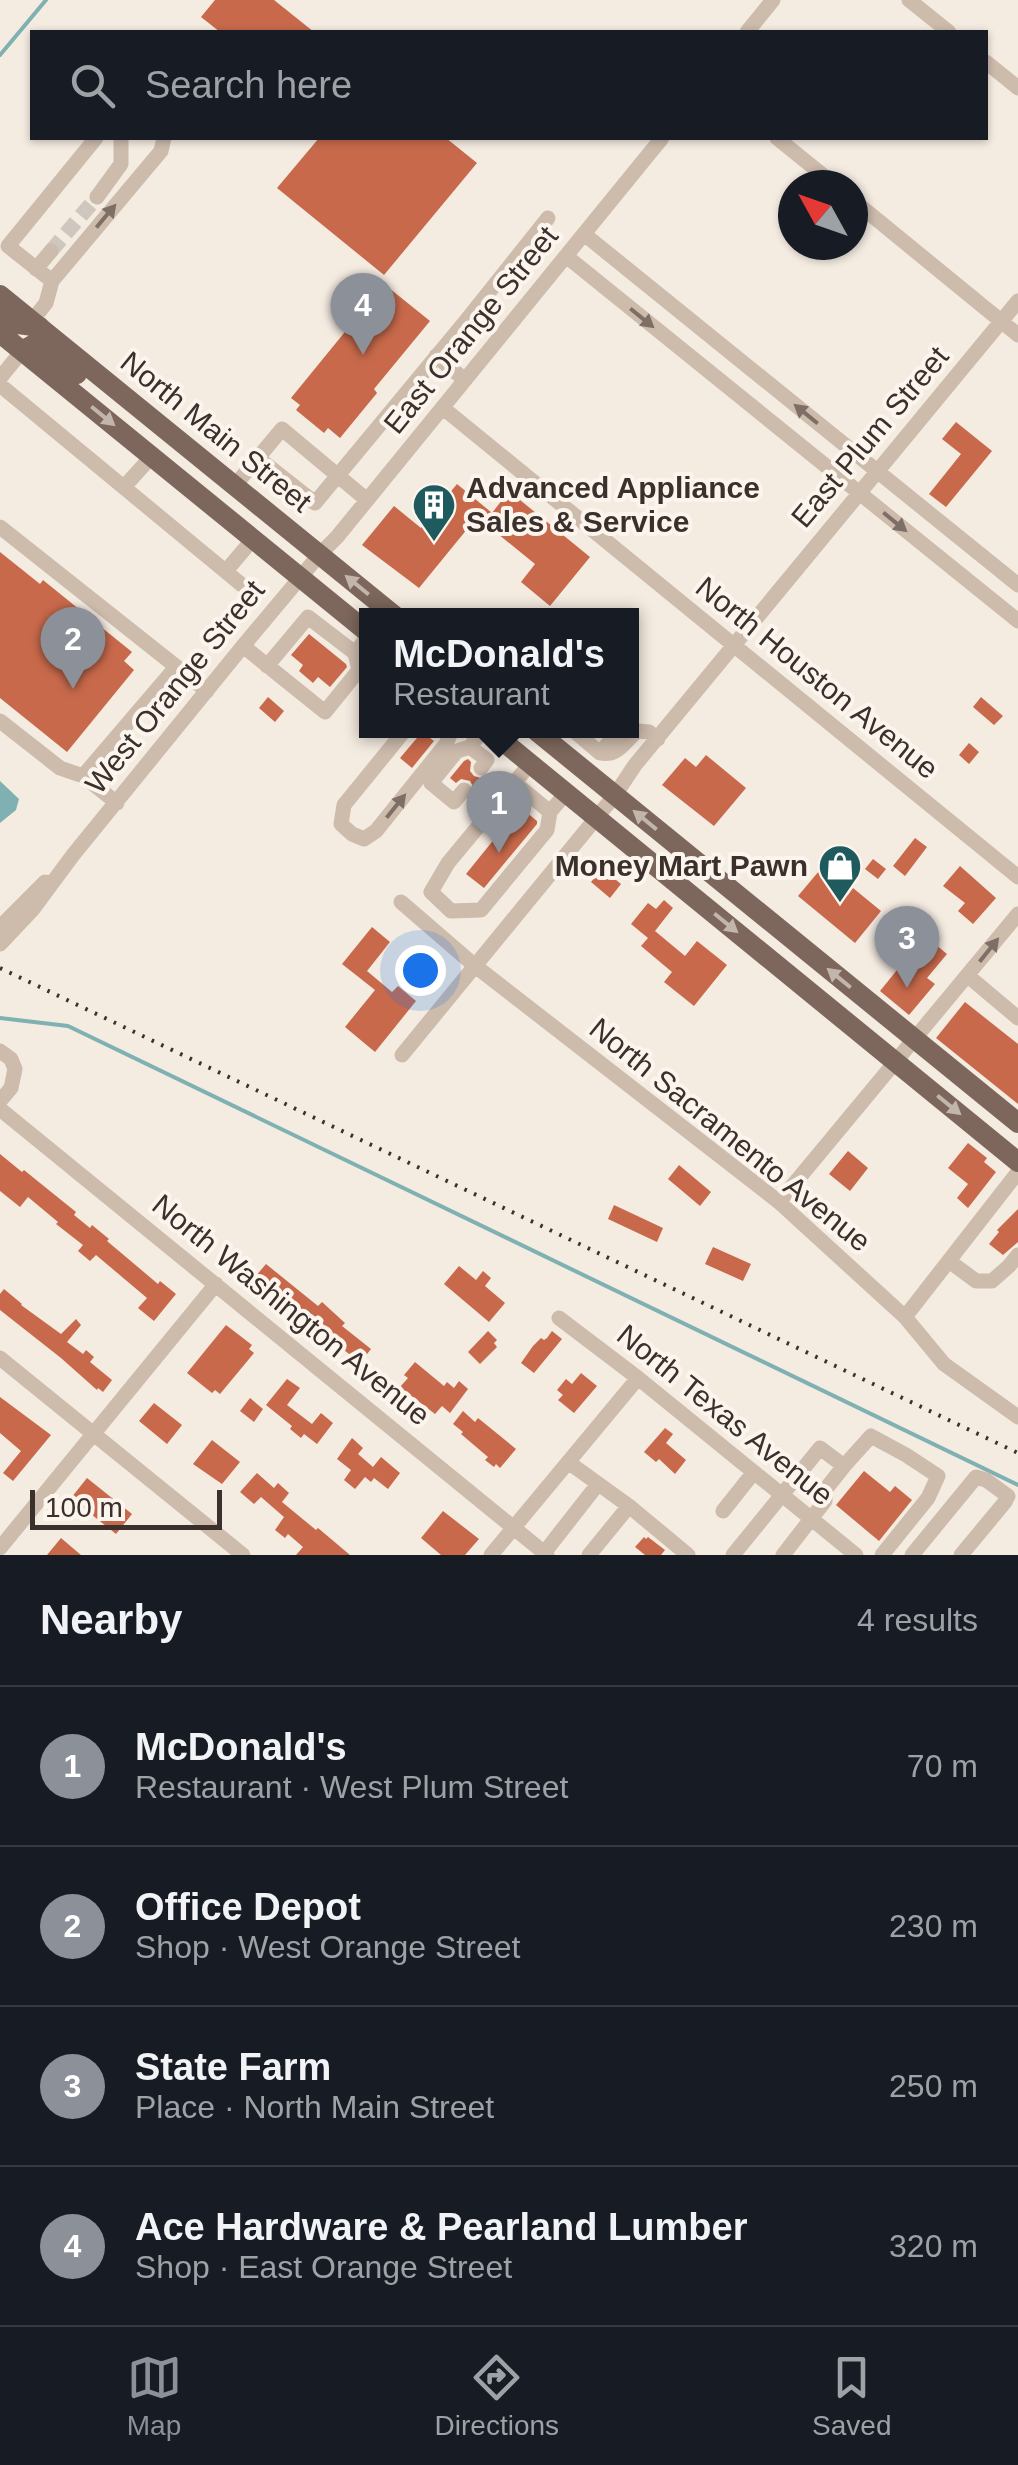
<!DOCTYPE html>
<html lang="en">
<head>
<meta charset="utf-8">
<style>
  :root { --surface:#171b24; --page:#20242c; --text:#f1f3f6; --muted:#9ea1a6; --line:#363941; --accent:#8c9099 }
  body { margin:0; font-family:Arial,sans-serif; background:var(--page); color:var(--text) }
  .compass { position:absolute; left:778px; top:170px; width:90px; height:90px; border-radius:50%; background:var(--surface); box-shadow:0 2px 8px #0004; rotate:310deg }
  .scale { position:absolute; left:30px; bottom:25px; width:192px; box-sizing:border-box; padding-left:10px; border:5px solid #3b302b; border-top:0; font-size:28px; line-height:35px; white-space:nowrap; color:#3b302b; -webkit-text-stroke:8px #fbf5ee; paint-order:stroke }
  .you { position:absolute; left:420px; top:970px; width:35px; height:35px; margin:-25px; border:8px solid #fff; border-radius:50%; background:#1a73e8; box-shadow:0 0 0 15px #1a73e833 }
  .badge { display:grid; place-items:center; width:65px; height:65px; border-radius:50%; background:var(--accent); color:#fff; font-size:32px; font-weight:700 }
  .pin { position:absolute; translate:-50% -82px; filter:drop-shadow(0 2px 5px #0008) }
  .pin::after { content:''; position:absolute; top:52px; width:35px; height:30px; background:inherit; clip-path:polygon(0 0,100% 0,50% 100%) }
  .popup { position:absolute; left:359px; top:608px; width:280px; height:130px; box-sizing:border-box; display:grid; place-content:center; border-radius:0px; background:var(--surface); filter:drop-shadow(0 2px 8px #0005); font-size:32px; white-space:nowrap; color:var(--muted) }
  .popup b { font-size:38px; color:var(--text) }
  .popup::after { content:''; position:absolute; left:50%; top:100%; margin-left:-20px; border:20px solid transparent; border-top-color:var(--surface) }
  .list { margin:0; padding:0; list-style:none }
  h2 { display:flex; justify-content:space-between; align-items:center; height:130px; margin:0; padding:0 40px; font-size:42px }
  h2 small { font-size:32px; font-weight:400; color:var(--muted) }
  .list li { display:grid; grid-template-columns:65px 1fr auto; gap:30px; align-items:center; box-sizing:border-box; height:160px; padding:0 40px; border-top:2px solid var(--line) }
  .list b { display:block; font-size:38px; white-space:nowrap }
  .list p { margin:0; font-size:32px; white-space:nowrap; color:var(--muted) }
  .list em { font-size:32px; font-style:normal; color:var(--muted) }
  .icon { flex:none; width:55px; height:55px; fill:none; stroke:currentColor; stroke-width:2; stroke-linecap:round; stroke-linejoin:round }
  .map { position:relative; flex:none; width:1018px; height:1555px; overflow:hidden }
  .search { position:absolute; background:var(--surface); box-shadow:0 2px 8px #0004; left:30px; right:30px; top:30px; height:110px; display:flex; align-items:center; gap:25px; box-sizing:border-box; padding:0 35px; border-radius:0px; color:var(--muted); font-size:38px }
  .sheet { height:770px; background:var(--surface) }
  nav { display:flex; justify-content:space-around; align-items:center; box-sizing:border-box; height:140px; border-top:2px solid var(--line); background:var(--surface); font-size:28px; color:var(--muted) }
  nav a { display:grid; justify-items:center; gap:5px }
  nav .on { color:var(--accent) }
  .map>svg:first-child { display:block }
  .water { fill:#7fb0b2 }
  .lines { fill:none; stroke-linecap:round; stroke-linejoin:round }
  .stream { stroke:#7fb0b2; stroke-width:4 }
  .building { fill:#c8694b }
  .minor-tunnel { stroke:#cfc6bd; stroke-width:15; stroke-dasharray:15 8; stroke-linecap:butt }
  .minor { stroke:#cdbbac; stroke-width:15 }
  .major { stroke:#7d675c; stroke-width:20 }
  .rail { stroke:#3b302b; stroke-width:4; stroke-dasharray:2.5 8; stroke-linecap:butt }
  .oneway { fill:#7d6f65 }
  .oneway2 { fill:#c2b5ac }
  .labels { text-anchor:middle; stroke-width:8; stroke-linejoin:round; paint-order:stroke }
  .street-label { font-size:30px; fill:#3b302b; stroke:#fbf5ee }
  .poi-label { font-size:30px; font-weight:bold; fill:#3b302b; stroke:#fbf5ee; text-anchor:start }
</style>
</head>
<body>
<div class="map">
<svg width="1018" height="1555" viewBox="0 0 1018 1555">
  <rect width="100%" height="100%" fill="#f4ebe1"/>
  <path class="water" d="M 0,781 L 19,799 L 16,810 L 0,823 Z"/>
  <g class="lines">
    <path class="stream" d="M 0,55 L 46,0
      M 0,1018 L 68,1026 L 1018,1485"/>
  </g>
  <path class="building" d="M 215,0 L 274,0 L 314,32 L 220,32 L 201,17 Z
    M 319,138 L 446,138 L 477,163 L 384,275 L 277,188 Z
    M 384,284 L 430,321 L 374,389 L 377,393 L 340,438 L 328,428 L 324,433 L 296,410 L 300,405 L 291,398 Z
    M 956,422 L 992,451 L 946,507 L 929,494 L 961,454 L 942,439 Z
    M 457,484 L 492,513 L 509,491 L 590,557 L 550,606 L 521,582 L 535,564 L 477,517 L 419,588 L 362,545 L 394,506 L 421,528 Z
    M 0,552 L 40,584 L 43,580 L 132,652 L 124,661 L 134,670 L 67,752 L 0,698 Z
    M 309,634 L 346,664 L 347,667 L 330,687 L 318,677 L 313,683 L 299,671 L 303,665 L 291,655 Z
    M 268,697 L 284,711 L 275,722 L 259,708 Z
    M 981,697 L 1003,716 L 994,725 L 973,707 Z
    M 422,732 L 434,741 L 412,768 L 400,758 Z
    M 969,743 L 979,752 L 969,764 L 959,755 Z
    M 706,755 L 746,788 L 714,826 L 662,785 L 685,758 L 696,767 Z
    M 468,759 L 471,762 L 470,771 L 474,776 L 484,779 L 475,790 L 470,781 L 461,779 L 456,783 L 450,778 L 464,761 Z
    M 520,807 L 537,821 L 537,824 L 484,888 L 466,874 Z
    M 915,838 L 927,847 L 905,876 L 893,866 Z
    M 612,857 L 620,863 L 610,875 L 621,884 L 610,898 L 591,882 Z
    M 873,859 L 886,869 L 878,879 L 865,869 Z
    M 960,866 L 996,898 L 973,924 L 958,911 L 965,903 L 943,886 Z
    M 819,871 L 848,895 L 853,888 L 881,911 L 855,943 L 798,896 Z
    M 664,900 L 673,908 L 655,931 L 685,956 L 697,941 L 727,965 L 694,1006 L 664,982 L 672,972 L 641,946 L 648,938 L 631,924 L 648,903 L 656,909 Z
    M 899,914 L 947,954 L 927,978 L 935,984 L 909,1015 L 880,991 L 914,949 L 889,927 Z
    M 372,927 L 390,942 L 367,971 L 392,992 L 398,986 L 416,1001 L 375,1052 L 345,1027 L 375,990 L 342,964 Z
    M 965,1002 L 1018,1044 L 1018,1104 L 936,1038 Z
    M 968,1143 L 987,1158 L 984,1162 L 996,1172 L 968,1208 L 957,1198 L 968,1184 L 948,1168 Z
    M 848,1151 L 868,1168 L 850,1191 L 829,1174 Z
    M 0,1154 L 22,1172 L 24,1170 L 40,1183 L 76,1212 L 74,1215 L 90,1228 L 92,1225 L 109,1239 L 107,1241 L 158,1284 L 160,1281 L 176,1294 L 154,1321 L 138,1308 L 147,1298 L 96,1255 L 90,1261 L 78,1251 L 83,1245 L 56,1224 L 58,1222 L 28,1197 L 20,1207 L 0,1191 Z
    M 679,1165 L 711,1192 L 700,1206 L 668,1179 Z
    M 614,1205 L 663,1228 L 657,1242 L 608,1219 Z
    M 1018,1209 L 1018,1242 L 1003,1255 L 989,1244 L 999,1232 L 997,1230 Z
    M 713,1247 L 751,1264 L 743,1281 L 705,1264 Z
    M 266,1264 L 318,1306 L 322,1302 L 345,1323 L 342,1326 L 371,1349 L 360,1363 L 255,1277 Z
    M 459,1266 L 476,1280 L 483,1271 L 491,1278 L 485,1286 L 505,1303 L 489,1322 L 444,1284 Z
    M 4,1289 L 22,1304 L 21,1305 L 61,1334 L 76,1319 L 81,1325 L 67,1342 L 83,1354 L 86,1350 L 94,1357 L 90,1362 L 112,1380 L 103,1392 L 98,1388 L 97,1390 L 61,1358 L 0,1310 L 0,1294 Z
    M 226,1325 L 252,1345 L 249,1349 L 254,1353 L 220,1394 L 215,1390 L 212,1393 L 187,1373 Z
    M 488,1331 L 497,1340 L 494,1343 L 497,1347 L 480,1364 L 468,1352 Z
    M 552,1331 L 562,1339 L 534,1373 L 521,1363 L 533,1346 L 541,1338 L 544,1340 L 547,1338 Z
    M 415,1362 L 444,1386 L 447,1382 L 454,1388 L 459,1381 L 468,1389 L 450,1413 L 442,1406 L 435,1414 L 400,1387 L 408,1378 L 404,1375 Z
    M 581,1373 L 597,1386 L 574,1413 L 558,1400 L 563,1395 L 557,1390 L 566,1379 L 572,1384 Z
    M 287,1379 L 300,1388 L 287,1405 L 312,1424 L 321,1413 L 333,1423 L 317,1444 L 304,1434 L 301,1438 L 290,1429 L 292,1426 L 266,1405 Z
    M 0,1397 L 51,1435 L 13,1481 L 3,1473 L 21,1451 L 0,1433 Z
    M 250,1398 L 263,1409 L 254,1422 L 240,1411 Z
    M 154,1403 L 182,1425 L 167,1444 L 139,1421 Z
    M 463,1411 L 475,1422 L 478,1418 L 516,1449 L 500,1468 L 496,1464 L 494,1467 L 485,1460 L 488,1457 L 461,1434 L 463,1432 L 453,1424 Z
    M 665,1428 L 673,1434 L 666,1443 L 686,1460 L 675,1474 L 659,1459 L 656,1462 L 644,1452 Z
    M 352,1438 L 363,1448 L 358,1454 L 373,1467 L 381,1457 L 400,1473 L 388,1489 L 374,1478 L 371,1482 L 365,1477 L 355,1489 L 344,1480 L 351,1470 L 337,1459 Z
    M 212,1440 L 240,1462 L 222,1484 L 193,1464 Z
    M 864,1471 L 890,1492 L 895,1486 L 912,1500 L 879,1541 L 836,1505 Z
    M 257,1473 L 274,1488 L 278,1483 L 289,1493 L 282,1502 L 316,1530 L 318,1528 L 350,1555 L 296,1555 L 303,1547 L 288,1534 L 285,1538 L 275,1530 L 284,1517 L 261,1497 L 254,1504 L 240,1492 Z
    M 87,1478 L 132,1514 L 116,1534 L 71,1498 Z
    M 443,1511 L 479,1539 L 465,1555 L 441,1555 L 421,1538 Z
    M 644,1537 L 646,1539 L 648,1537 L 665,1550 L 661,1555 L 645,1555 L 635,1547 Z
    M 61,1538 L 81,1555 L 47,1555 Z"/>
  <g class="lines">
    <path class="minor-tunnel" d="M 51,251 L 97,197
      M 591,730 L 592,731"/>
    <path class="minor" d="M 909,0 L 949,32
      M 747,32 L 773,0
      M 986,62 L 1018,88
      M 777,138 L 835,185
      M 97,197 L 121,164 L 121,138
      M 853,200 L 1018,335
      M 584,234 L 1018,585
      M 566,256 L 1018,621
      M 36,269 L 51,251
      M 52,281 L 8,246 L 96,138
      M 32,321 L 46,303 L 52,281 L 161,151 L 164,138
      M 436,356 L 465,380
      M 0,378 L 22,351
      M 0,385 L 242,585
      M 443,408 L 1018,877
      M 258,458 L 315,503 L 465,322 L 548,218
      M 236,484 L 282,429 L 367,500
      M 124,487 L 152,456
      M 0,527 L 207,691
      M 226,571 L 253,539
      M 243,646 L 325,712 L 359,670 L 355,653 L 366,639
      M 267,666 L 308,617 L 355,653
      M 0,721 L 60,768 L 83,776 L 117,803
      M 405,730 L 344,805 L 341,824 L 352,834 L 364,839 L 376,831 L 446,744 L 452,730
      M 573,730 L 600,753 C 619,757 624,741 638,731 L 649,732 L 658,739
      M 470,747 L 487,760 L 481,768
      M 600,753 L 619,730
      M 530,764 L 448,863 L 431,892 L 451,911 L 481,910 L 547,830 L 550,812 L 566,793
      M 83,776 L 176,667
      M 515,783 L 550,812
      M 464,790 L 454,802 L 431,783 L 457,751 L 470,747 L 483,730
      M 401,902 L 474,965 L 779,1202 L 905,1317 L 944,1364 L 1018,1417
      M 0,927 L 45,882
      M 0,944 L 33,909 L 73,855 L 243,646 L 320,554 L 337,537 L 662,138
      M 968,976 L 1018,1018
      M 0,1051 L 11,1059 L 15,1069 L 11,1088 L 0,1101
      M 402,1055 L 615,795 L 635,765 L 1018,301
      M 0,1109 L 547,1555
      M 779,1202 L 1018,914
      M 949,1261 L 976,1281 L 992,1281 L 1009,1266 L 1018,1255
      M 905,1317 L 1018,1172
      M 559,1318 L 638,1378 L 856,1555
      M 0,1358 L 243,1555
      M 568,1462 L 629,1506 L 688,1555
      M 844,1466 L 871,1436 L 906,1455 L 938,1476 L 928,1498 L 882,1555
      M 723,1511 L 754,1472
      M 0,1548 L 216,1284
      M 544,1553 L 598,1484
      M 491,1555 L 638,1378
      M 589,1555 L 629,1506
      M 733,1555 L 820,1448 L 844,1466 L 825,1490 L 825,1501 L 783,1555
      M 912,1555 L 976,1477 L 986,1480 L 1008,1496 L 1005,1502 L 961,1555"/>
    <path class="major" d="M 0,295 L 395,616
      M 0,315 L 11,323 L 40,327
      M 0,333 L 366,631
      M 22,351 L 36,343 L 77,374
      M 489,730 L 1018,1162
      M 535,730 L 1018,1123"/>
    <path class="rail" d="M 0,968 L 1018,1453"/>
  </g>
  <defs><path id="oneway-solid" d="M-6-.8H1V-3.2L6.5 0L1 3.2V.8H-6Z" transform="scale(2.5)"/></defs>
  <g class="oneway">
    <use href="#oneway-solid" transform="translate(106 216) rotate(-50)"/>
    <use href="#oneway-solid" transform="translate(642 318) rotate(39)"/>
    <use href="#oneway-solid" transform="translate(806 414) rotate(-141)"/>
    <use href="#oneway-solid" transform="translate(895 522) rotate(39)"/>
    <use href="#oneway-solid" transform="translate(396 806) rotate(-51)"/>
    <use href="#oneway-solid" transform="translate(989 950) rotate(-51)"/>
  </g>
  <g class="oneway2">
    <use href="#oneway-solid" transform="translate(103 416) rotate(39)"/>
    <use href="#oneway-solid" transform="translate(357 585) rotate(-141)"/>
    <use href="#oneway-solid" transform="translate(645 820) rotate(-141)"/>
    <use href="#oneway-solid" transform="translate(726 923) rotate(39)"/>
    <use href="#oneway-solid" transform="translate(839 978) rotate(-141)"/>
    <use href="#oneway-solid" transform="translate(949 1105) rotate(39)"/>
  </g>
  <defs>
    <g id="building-pin" transform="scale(2.25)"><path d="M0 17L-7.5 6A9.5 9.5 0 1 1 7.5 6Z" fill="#1f5a5e" stroke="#fbf5ee"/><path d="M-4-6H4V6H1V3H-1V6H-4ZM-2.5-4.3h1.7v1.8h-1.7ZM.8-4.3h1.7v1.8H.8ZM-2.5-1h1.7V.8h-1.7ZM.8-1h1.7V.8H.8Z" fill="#fff"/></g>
    <g id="shop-pin" transform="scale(2.25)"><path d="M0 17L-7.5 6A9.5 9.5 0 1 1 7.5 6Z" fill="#1f5a5e" stroke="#fbf5ee"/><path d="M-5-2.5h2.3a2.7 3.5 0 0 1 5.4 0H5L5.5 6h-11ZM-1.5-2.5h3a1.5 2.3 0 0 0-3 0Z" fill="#fff"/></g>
  </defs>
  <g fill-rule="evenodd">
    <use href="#building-pin" x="434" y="505"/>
    <use href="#shop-pin" x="840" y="866"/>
  </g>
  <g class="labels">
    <g class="street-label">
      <text transform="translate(471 330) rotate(-51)" y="10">East Orange Street</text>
      <text transform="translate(216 432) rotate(39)" y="10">North Main Street</text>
      <text transform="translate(870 437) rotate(-50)" y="10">East Plum Street</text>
      <text transform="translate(817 678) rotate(39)" y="10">North Houston Avenue</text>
      <text transform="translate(175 687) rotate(-51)" y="10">West Orange Street</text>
      <text transform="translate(730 1135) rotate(39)" y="10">North Sacramento Avenue</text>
      <text transform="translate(291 1310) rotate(39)" y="10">North Washington Avenue</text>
      <text transform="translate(725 1415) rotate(39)" y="10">North Texas Avenue</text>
    </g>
    <g class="poi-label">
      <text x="466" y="498">Advanced Appliance<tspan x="466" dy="34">Sales &amp; Service</tspan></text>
      <text x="808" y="876" text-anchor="end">Money Mart Pawn</text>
    </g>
  </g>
</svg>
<svg class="compass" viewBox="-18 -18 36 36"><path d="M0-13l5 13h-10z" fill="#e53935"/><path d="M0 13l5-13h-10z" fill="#9ea1a6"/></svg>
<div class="scale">100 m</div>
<div class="you"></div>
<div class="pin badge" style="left:499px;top:853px">1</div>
<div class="popup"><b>McDonald's</b>Restaurant</div>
<div class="pin badge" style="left:73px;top:689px">2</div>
<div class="pin badge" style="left:907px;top:988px">3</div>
<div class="pin badge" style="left:363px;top:355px">4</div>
<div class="search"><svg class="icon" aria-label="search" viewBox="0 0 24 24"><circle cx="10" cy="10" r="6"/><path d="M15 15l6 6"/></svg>Search here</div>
</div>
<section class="sheet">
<h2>Nearby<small>4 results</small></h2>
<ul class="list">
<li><span class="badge">1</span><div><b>McDonald's</b><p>Restaurant · West Plum Street</p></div><em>70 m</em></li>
<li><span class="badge">2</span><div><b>Office Depot</b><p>Shop · West Orange Street</p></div><em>230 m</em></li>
<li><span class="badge">3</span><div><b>State Farm</b><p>Place · North Main Street</p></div><em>250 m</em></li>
<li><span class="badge">4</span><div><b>Ace Hardware &amp; Pearland Lumber</b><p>Shop · East Orange Street</p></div><em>320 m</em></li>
</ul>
</section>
<nav>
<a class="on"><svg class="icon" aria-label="map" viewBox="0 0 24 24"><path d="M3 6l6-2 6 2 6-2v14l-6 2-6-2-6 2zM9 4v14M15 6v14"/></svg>Map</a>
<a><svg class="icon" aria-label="directions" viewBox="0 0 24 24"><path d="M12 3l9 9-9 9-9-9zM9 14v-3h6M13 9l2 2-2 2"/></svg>Directions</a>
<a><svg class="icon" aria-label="saved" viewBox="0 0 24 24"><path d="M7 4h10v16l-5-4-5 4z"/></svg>Saved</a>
</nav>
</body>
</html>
